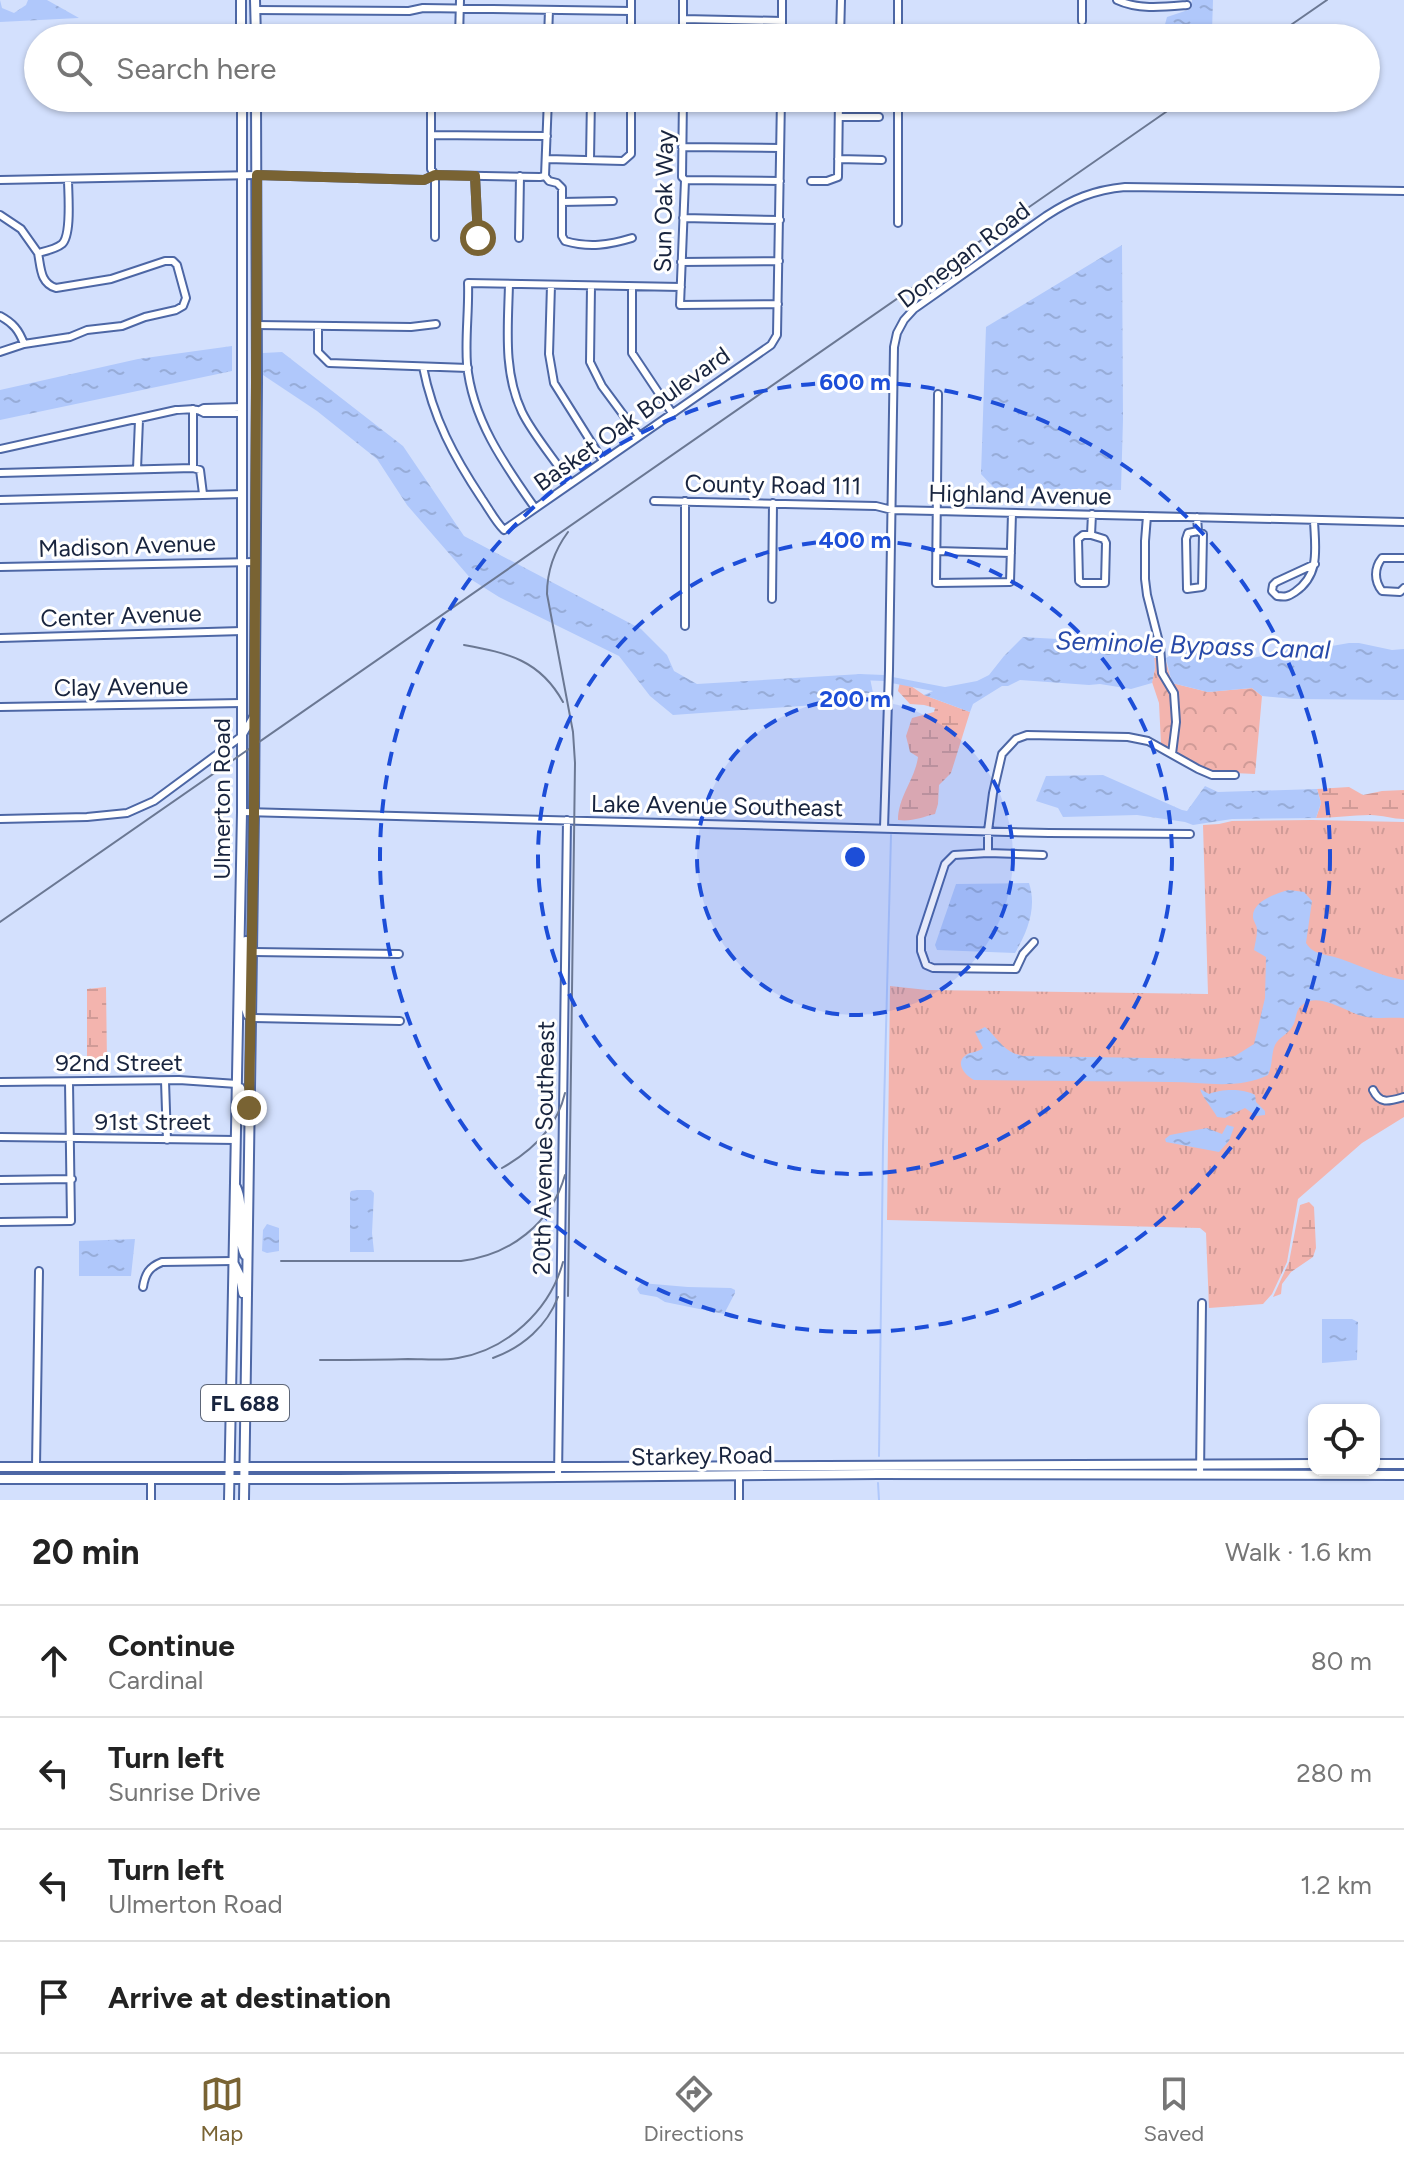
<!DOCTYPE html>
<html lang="en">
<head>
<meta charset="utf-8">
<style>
  :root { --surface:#fff; --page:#f2f2f2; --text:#222; --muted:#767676; --line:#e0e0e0; --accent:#796333 }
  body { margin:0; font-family:Figtree,sans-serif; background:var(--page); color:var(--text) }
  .controls { position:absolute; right:24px; bottom:24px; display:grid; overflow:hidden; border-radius:16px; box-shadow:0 2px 6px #0004 }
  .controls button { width:72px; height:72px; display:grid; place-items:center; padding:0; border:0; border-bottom:2px solid var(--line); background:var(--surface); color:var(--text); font:40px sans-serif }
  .stop { position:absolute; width:24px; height:24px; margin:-18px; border:6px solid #796333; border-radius:50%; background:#fff }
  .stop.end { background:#796333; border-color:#fff; box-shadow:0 2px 8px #0008 }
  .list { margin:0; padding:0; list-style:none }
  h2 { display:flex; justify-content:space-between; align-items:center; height:104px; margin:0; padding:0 32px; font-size:34px }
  h2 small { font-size:26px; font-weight:400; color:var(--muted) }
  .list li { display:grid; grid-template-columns:52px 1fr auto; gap:24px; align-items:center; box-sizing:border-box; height:112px; padding:0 32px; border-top:2px solid var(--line) }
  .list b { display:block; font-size:30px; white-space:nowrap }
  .list p { margin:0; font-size:26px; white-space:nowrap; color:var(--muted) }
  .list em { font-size:26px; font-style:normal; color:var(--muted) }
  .icon { flex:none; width:44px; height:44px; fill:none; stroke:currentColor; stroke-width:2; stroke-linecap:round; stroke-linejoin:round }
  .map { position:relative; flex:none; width:1404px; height:1500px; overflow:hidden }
  .search { position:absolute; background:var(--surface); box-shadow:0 2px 6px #0004; left:24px; right:24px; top:24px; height:88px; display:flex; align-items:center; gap:20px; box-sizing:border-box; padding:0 28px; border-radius:44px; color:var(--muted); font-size:30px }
  .sheet { height:552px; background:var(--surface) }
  nav { display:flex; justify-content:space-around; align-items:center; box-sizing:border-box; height:112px; border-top:2px solid var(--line); background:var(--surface); font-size:22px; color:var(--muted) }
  nav a { display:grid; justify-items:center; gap:4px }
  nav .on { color:var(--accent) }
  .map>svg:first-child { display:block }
  .grass { fill:url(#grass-tufts) }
  .wetland { fill:url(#wetland-marsh) }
  .park { fill:url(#park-crowns) }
  .water { fill:url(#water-ripples) }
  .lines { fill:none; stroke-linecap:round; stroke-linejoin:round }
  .stream { stroke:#b0c8fb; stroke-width:2 }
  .canal { stroke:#b0c8fb; stroke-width:6 }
  .minor-casing { stroke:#4d67a5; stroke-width:10 }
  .major-casing { stroke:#4d67a5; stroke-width:12 }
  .minor { stroke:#fff; stroke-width:6 }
  .major { stroke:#fff; stroke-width:8 }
  .rail { stroke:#6b7893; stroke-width:2 }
  .route { stroke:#796333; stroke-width:10 }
  .ring { fill:none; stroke:#1d4ed8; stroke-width:4; stroke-dasharray:14 10 }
  .labels { text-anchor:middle; stroke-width:6; stroke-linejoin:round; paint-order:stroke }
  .shield { fill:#fff; stroke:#5d6678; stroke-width:2 }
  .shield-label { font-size:22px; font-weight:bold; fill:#18243e }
  .street-label { font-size:24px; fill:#18243e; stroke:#fff }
  .water-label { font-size:26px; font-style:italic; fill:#284aa9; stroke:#fff }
  .centre { fill:#1d4ed8; stroke:#fff; stroke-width:4 }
  .ring-label { font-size:24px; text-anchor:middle; font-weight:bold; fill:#1d4ed8; stroke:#fff; stroke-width:6; stroke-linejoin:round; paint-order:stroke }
</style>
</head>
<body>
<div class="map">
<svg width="1404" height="1500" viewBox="0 0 1404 1500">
  <defs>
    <pattern id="grass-tufts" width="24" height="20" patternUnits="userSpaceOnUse" patternTransform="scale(2)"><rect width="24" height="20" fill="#f3b4ae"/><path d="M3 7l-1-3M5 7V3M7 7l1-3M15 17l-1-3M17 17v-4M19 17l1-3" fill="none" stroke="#d09b97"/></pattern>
    <pattern id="wetland-marsh" width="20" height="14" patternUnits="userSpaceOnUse" patternTransform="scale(2)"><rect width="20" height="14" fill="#f3b4ae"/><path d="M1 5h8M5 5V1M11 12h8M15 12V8" fill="none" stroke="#d09b97"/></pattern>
    <pattern id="park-crowns" width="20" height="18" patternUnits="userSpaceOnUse" patternTransform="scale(2)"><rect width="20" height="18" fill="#f3b4ae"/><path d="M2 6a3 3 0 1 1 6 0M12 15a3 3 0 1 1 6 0" fill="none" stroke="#d09b97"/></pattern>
    <pattern id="water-ripples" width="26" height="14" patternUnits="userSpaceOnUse" patternTransform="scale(2)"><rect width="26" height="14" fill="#b0c8fb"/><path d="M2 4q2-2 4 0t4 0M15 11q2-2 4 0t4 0" fill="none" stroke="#97acd8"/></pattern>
  </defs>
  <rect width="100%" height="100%" fill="#d3e0fd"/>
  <path class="grass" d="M1312 820 1404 822V1117L1362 1143 1298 1199 1287 1262 1272 1294 1263 1304 1209 1308 1206 1233 1200 1228 887 1220 890 986 927 990 1208 994 1203 825 1219 824 1232 821Z"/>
  <path class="wetland" d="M900 682 908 684 924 695 970 712 951 773 939 785 938 804 935 814C922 817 912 822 898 820 898 797 915 779 918 757L910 752 906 736 912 718 934 712 935 708 924 705 910 704 898 691Z
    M1349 787 1363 795 1382 791 1404 790V819C1393 819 1382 815 1370 815 1352 815 1335 818 1316 818L1321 803 1317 789Z
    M106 987 107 1062 96 1066H90L87 1059V989Z
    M1309 1202 1314 1207 1316 1248 1313 1257 1291 1272 1282 1284 1281 1294 1273 1297 1289 1262 1300 1205Z"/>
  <path class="park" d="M1154 658H1158C1158 678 1167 679 1171 695 1176 712 1172 732 1170 749L1161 744 1159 703 1152 682 1155 668Z
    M1165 658 1172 683 1208 692 1252 688 1262 696 1255 774 1213 772 1176 752C1178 734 1183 712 1177 694 1172 678 1164 677 1165 658Z"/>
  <path class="water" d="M0 0 2 8 14 13 26 5 28 0H47L79 18 0 22Z
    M1192 0H1213L1212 31 1164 28 1167 17 1191 9Z
    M1122 245 1123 419 1121 490 994 488 981 474 986 327Z
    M232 346V371L0 420V390L138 359Z
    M282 352 403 446 464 536 641 629 667 655 674 671 697 684 861 674 870 678 873 693H860L858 702 673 715 650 696 619 656 499 597 472 580 407 505 377 459 317 411 263 375V353Z
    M1023 637 1143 644 1154 655 1155 668 1152 683 1131 689 1100 684 1089 685 1020 680 1008 686H1002L973 704 970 712 924 695 940 688 977 681 989 675 1004 656Z
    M1197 642 1221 648 1234 656 1248 659 1266 655 1285 647H1326L1349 643H1359L1392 650 1404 649V700L1294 699 1262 696 1252 688 1208 692 1172 683 1166 658Z
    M1103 775 1182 810 1187 811 1205 786 1218 792 1317 789 1321 803 1316 818 1232 819 1193 825 1185 822 1137 815 1063 817 1058 808 1036 801 1046 776Z
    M1029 883C1037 907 1028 931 1015 953L937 950 935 945 956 884Z
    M1289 890 1304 892 1312 901 1306 943C1314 956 1328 954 1341 959 1363 967 1381 976 1404 980V1018C1392 1017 1379 1019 1367 1017 1349 1015 1320 990 1302 1005 1295 1010 1297 1020 1292 1027 1288 1034 1279 1037 1275 1045 1271 1054 1273 1065 1268 1075 1238 1090 1203 1082 1171 1082 1105 1081 1040 1081 974 1080 963 1074 953 1060 970 1053 975 1052 979 1051 983 1048L975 1032 985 1027C999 1039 1003 1052 1023 1056L1214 1059 1235 1056 1254 1044 1265 998 1266 957 1254 950C1255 943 1257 937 1257 930 1257 925 1253 921 1253 917 1252 901 1277 893 1289 890Z
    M1200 1089 1209 1094C1221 1089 1243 1088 1255 1095L1256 1102 1265 1111V1115L1256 1116 1245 1108 1225 1118 1217 1117C1213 1109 1202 1097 1200 1089Z
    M1227 1125 1234 1127 1229 1141 1219 1152 1166 1142 1165 1139 1170 1135 1207 1128 1222 1134Z
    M357 1190H371L374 1193 372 1233 374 1252H350V1193L351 1191Z
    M267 1224 279 1228V1251L267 1253 262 1251 263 1230Z
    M135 1239 131 1276H79V1241Z
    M641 1283 688 1287 731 1288 735 1290V1293L724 1314 665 1302 657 1297 640 1294 637 1289Z
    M1322 1319H1352L1358 1322 1357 1360 1322 1363Z"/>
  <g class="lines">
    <path class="stream" d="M879 1456 883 1147 891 835
      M878 1483 879 1500"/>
    <path class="canal" d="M859 677 884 678
      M892 680 944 690"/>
    <g class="minor-casing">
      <path id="minor" d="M631 0V38
        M1082 0V21
        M1117 0C1138 10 1164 7 1187 5
        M255 10 409 11 423 8 631 11
        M683 19 782 21
        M840 32 880 33
        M459 38 460 0
        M548 38 549 10
        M683 38V0
        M782 38V0
        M840 38 841 0
        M898 38V0
        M431 98V169L435 175V237
        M683 98 682 177 685 180 680 305 778 304
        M898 98V223
        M682 104 781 106
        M839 117H879
        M431 135 547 136
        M682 147 780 148
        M547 159 623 161 631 154V98
        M838 159 882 160
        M590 160 591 98
        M475 176 478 238
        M545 176 549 181 557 183 562 188V236L565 241C589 248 609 245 632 238
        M545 176 548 98
        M0 180 257 175 424 180 435 175 540 177 545 176
        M685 180 780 181
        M811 181H827L838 177 839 98
        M562 202 613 201
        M0 215 21 229 38 253C46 251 56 249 62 244 72 235 68 193 68 179
        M683 218 780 220
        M519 238 520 176
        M681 262 779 261
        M509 284C508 327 503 372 522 412 533 435 556 461 570 483
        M551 285 549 354 554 383 603 461
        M591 286 590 362 602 386 639 436
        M632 287V353L672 413
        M0 316C13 323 19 330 24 344
        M257 325 411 327 436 324
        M318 326V352L329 363 468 368
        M0 352 24 344 70 337 87 330 122 326 145 317 176 310 183 306 186 298 177 265 173 261H165L111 279 56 288C40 283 41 268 38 253
        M423 367C433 418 454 457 482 499 489 509 495 521 504 530L771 345 777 335 781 98
        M938 394 936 583 1010 582 1012 513
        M193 409V468
        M200 410 204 408 243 407
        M0 449 176 410C185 410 196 407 204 413H243
        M137 469 139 420
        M0 473 193 468 200 470 203 494
        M0 500 243 494
        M654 501 876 506 892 510 936 511 1404 522
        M535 508C504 464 472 419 467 364 465 337 469 310 468 283L681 287
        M1147 516 1145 541V579L1147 595 1160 646 1162 673 1174 693 1176 722 1172 754
        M1197 517 1198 531 1203 534 1202 587 1187 589 1186 539 1188 533 1198 531
        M1314 520C1315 548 1321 574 1295 592 1288 597 1285 597 1277 596L1272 591 1273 585 1276 582 1315 564
        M1083 535H1091L1104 539 1106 543 1105 583H1082L1079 581 1078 539Z
        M1091 535 1092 514
        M936 551 1011 553
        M1404 558H1382C1374 568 1374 581 1382 591L1400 592 1404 588
        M0 567 255 562
        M772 599 773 503
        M685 626V501
        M0 638 242 631
        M0 707 242 703
        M242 812 1049 833 1190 834
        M0 819 87 817 127 813 154 801 242 736 253 717
        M884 828 889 670 894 347 897 333 904 320 914 309 1046 216C1072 199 1094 190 1125 187L1404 191
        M988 853V831L993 793 1002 754 1016 739 1027 735 1128 737 1148 741 1198 769 1212 775H1235
        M1034 942 1023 954 1016 969 933 968 926 965 921 951V937L945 864 954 855 988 853 1043 855
        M252 952 399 954
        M251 1018 400 1021
        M165 1081 167 1140
        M0 1082 179 1080 237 1084
        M1373 1090C1380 1105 1390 1101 1404 1097
        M0 1137 236 1140
        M0 1180 72 1179
        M0 1222 71 1221 69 1082
        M143 1287C145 1274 149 1267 162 1262L233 1261
        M36 1466 39 1271
        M1200 1475 1202 1303
        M739 1476V1500
        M558 1477 567 820
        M151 1480V1500"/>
    </g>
    <g class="major-casing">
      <path id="major" d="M241 0V38
        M255 0 256 38
        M246 941 245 1005 248 1015
        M240 1088 243 1098 242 1118
        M236 1187C246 1209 235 1234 245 1255
        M233 1262 240 1276 243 1293
        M1374 1464H1404
        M0 1467H595L1314 1464
        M0 1479H339L878 1474 1404 1475
        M229 1500 242 812V98
        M244 1500 254 813 257 382 256 98"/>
    </g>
    <use href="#minor" class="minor"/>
    <use href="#major" class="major"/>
    <path class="rail" d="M1272 38 1327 0
      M464 645C508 653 540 660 563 702
      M0 922 1186 98
      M502 1168C532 1151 557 1128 565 1093
      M281 1261H461C510 1255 551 1224 565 1175
      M568 1296 575 763 573 732 547 594C547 570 554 551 568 532
      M493 1358C523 1347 547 1326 558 1297
      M320 1360C349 1360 379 1360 408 1359 424 1359 442 1361 458 1358 507 1350 550 1310 563 1262"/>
  </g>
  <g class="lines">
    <path class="route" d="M249 1108 254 813 257 175 424 180 435 175 475 176 478 238"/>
  </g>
  <circle cx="855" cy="857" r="158" fill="#1d4ed8" fill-opacity=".12"/>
  <g class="ring">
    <circle cx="855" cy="857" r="158"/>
    <circle cx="855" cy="857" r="317"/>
    <circle cx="855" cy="857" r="475"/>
  </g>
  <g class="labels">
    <rect class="shield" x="201" y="1385" width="88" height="36" rx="6"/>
    <g class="shield-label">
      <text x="245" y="1411">FL 688</text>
    </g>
    <g class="street-label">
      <text transform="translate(664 201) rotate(-89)" y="8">Sun Oak Way</text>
      <text transform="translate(964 255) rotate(-37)" y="8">Donegan Road</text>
      <text transform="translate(632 419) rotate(-35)" y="8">Basket Oak Boulevard</text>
      <text transform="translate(773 485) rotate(1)" y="8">County Road 111</text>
      <text transform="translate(1020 495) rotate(1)" y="8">Highland Avenue</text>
      <text transform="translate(127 546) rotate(-2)" y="8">Madison Avenue</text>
      <text transform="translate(121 616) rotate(-2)" y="8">Center Avenue</text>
      <text transform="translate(121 687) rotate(-1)" y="8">Clay Avenue</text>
      <text transform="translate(222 799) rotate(-90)" y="8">Ulmerton Road</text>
      <text transform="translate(717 806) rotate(1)" y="8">Lake Avenue Southeast</text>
      <text x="119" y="1071">92nd Street</text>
      <text x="153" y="1130">91st Street</text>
      <text transform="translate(544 1148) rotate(-89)" y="8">20th Avenue Southeast</text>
      <text transform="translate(702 1456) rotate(-1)" y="8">Starkey Road</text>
    </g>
    <g class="water-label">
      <text transform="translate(1193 645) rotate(2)" y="9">Seminole Bypass Canal</text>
    </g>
  </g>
  <circle cx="855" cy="857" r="12" class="centre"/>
  <g class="ring-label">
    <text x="855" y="390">600 m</text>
    <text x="855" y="548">400 m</text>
    <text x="855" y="707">200 m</text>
  </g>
</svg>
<div class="controls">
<button><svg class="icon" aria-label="locate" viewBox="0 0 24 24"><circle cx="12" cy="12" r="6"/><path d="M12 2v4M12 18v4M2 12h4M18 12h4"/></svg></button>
</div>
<div class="stop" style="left:478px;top:238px"></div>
<div class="stop end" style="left:249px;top:1108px"></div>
<div class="search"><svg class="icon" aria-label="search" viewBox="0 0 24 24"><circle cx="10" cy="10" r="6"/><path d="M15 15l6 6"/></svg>Search here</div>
</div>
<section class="sheet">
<h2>20 min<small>Walk · 1.6 km</small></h2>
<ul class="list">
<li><svg class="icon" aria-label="ahead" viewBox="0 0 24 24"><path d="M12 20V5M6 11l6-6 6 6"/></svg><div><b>Continue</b><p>Cardinal</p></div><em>80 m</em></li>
<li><svg class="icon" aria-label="left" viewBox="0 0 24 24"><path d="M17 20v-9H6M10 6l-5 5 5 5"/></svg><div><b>Turn left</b><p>Sunrise Drive</p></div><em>280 m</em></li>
<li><svg class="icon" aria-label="left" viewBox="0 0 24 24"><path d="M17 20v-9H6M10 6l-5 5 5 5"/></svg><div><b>Turn left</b><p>Ulmerton Road</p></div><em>1.2 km</em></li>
<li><svg class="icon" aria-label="arrive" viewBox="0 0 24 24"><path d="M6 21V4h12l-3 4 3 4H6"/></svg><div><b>Arrive at destination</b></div></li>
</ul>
</section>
<nav>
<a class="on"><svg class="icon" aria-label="map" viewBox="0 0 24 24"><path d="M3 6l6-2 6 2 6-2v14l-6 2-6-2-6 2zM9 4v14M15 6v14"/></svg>Map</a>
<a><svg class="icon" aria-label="directions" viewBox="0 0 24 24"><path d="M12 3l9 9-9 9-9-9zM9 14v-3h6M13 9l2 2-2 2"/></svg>Directions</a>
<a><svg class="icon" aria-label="saved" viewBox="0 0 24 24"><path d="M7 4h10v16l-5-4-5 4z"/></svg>Saved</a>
</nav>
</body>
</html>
